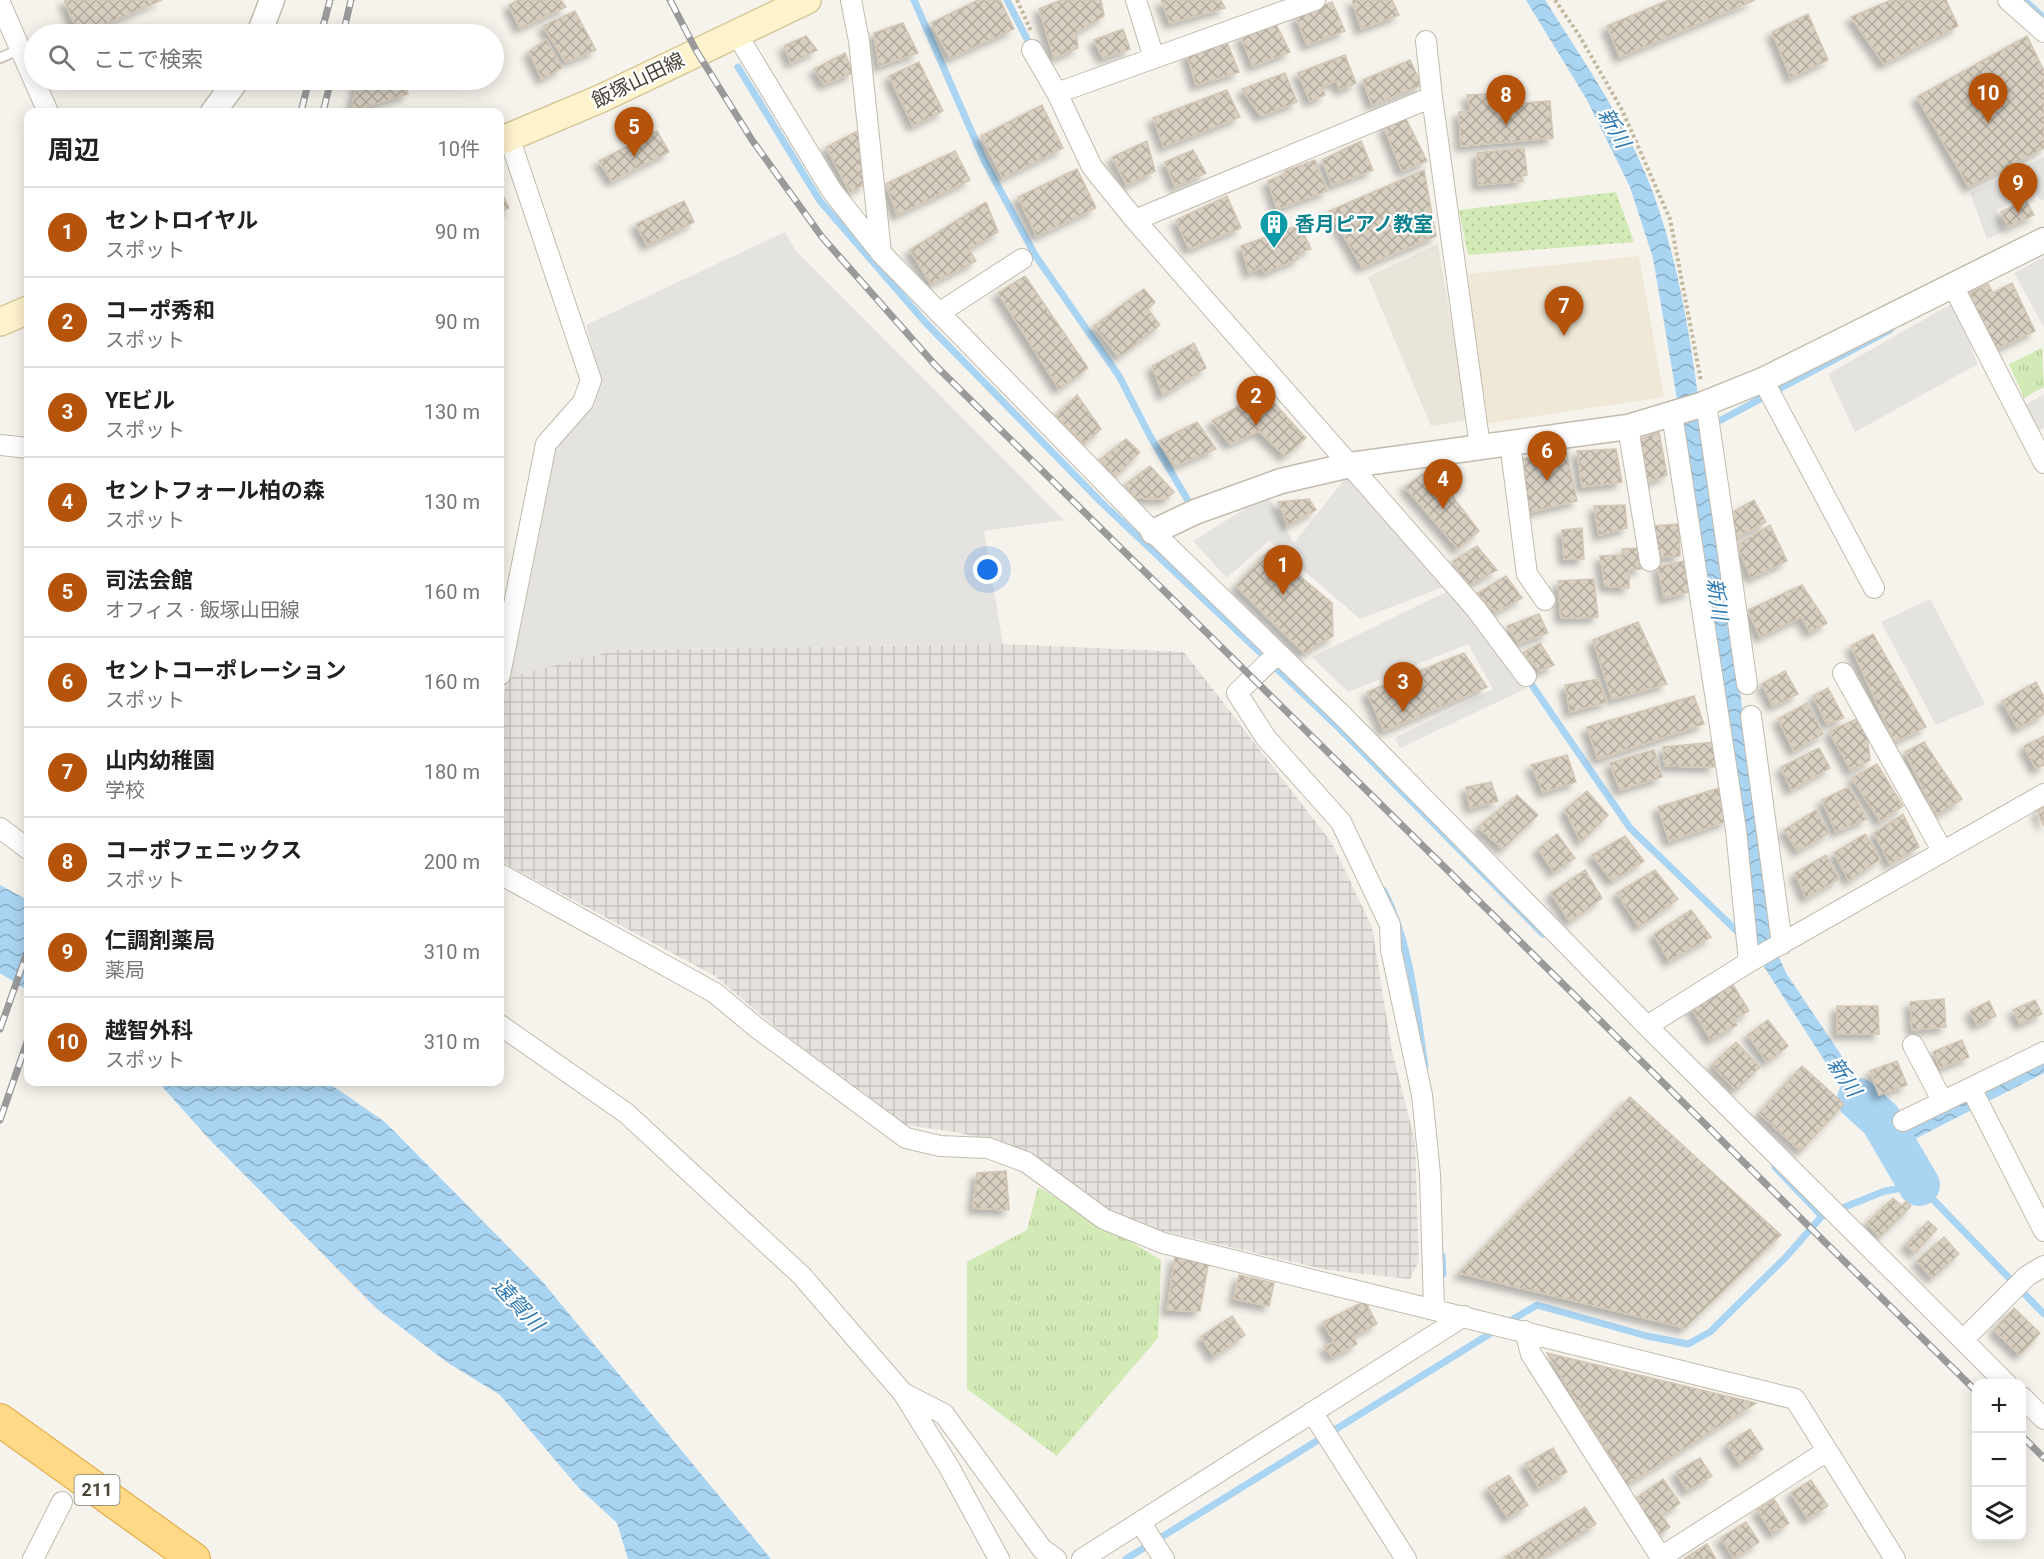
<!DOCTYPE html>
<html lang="ja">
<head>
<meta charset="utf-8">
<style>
  :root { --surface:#fff; --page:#f6f6f6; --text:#222; --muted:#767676; --line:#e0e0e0; --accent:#b45309 }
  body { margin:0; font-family:Roboto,"Noto Sans JP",sans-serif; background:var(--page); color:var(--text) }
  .controls { position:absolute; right:18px; bottom:18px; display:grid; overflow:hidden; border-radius:12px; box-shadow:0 3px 15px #0003 }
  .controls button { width:54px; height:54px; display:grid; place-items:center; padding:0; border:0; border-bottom:2px solid var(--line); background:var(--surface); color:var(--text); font:30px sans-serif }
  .you { position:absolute; left:988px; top:570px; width:21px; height:21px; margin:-15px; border:4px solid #fff; border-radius:50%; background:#1a73e8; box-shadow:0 0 0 9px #1a73e833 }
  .badge { display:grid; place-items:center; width:39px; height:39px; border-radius:50%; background:var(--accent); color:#fff; font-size:20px; font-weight:700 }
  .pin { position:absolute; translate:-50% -50px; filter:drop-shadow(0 2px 3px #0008) }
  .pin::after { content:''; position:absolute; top:32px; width:21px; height:18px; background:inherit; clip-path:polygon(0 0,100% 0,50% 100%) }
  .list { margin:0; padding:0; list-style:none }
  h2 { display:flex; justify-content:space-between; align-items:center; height:78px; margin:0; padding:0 24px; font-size:26px }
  h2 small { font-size:20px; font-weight:400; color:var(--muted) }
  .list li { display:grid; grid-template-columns:39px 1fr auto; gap:18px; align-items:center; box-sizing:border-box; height:90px; padding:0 24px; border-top:2px solid var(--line) }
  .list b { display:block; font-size:22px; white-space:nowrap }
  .list p { margin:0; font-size:20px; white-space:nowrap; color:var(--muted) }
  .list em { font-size:20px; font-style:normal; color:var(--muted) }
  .icon { flex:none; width:33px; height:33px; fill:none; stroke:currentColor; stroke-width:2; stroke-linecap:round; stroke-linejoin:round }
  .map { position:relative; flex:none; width:2044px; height:1559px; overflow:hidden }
  .search { position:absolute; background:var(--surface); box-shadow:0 3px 15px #0003; left:24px; top:24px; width:480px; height:66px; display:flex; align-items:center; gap:15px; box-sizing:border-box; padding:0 21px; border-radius:33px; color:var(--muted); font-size:22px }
  .panel { position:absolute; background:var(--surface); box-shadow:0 3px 15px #0003; left:24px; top:108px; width:480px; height:978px; border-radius:12px }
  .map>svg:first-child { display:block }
  .residential { fill:#eae5da }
  .industrial { fill:url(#industrial-grid) }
  .education { fill:#efe8d6 }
  .grass { fill:url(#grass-dots) }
  .park { fill:url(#park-tufts) }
  .parking { fill:#e5e3e0 }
  .water { fill:url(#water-waves) }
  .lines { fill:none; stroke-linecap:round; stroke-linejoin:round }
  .stream { stroke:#a9d4f2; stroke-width:7 }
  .river { stroke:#a9d4f2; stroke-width:42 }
  .building { fill:url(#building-cross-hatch); stroke:#d3c7b4; stroke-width:1.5; filter:url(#shadow) }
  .service-casing { stroke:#c2bbae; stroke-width:12 }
  .minor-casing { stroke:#c2bbae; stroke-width:22 }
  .tertiary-casing { stroke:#c2bbae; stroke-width:27 }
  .secondary-casing { stroke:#d6c79b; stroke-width:30 }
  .trunk-casing { stroke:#e0a43c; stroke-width:34 }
  .path { stroke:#c4b79f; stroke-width:4; stroke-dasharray:3 3; stroke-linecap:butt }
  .service { stroke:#fff; stroke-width:9 }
  .minor { stroke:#fff; stroke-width:20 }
  .tertiary { stroke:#fff; stroke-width:24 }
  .secondary { stroke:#fff3cd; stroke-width:27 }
  .trunk { stroke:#ffd985; stroke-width:32 }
  .rail-casing { stroke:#9a9a9a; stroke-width:7 }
  .rail { stroke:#fff; stroke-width:4.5; stroke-dasharray:14; stroke-linecap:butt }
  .labels { text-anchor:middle; stroke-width:4.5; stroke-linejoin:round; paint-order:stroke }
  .shield { fill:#fff; stroke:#817c74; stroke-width:1.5 }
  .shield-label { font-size:18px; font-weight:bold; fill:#4b4439 }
  .street-label { font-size:20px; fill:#4b4439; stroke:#fff }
  .culture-label { font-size:20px; font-weight:bold; fill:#0d838f; stroke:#fff; text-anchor:start }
  .water-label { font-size:21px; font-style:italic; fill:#2e7ab2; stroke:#fff }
</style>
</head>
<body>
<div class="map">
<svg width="2044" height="1559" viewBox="0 0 2044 1559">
  <defs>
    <pattern id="industrial-grid" width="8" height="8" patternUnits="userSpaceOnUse" patternTransform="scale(1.5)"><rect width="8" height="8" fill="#e6e2dd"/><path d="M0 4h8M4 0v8" fill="none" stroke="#c7c3be"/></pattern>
    <pattern id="grass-dots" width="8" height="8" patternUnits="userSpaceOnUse" patternTransform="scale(1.5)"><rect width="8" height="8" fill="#d2eab5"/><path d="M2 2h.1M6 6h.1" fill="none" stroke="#b6ca9c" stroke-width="1.8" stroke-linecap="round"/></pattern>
    <pattern id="park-tufts" width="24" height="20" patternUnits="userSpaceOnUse" patternTransform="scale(1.5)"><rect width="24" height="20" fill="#d2eab5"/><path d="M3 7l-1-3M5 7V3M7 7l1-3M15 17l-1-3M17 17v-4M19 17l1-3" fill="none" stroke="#b6ca9c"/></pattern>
    <pattern id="water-waves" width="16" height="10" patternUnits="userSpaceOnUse" patternTransform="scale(1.5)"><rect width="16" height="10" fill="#a9d4f2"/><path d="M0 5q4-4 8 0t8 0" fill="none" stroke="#8caec5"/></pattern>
    <pattern id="building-cross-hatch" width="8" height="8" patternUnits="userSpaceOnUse" patternTransform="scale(1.5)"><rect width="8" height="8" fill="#d8cfc1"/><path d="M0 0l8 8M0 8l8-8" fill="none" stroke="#b1aa9e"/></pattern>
    <filter id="shadow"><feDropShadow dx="-5.5" dy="5.5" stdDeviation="3" flood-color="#0004"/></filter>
  </defs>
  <rect width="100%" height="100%" fill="#f6f3ec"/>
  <path class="residential" d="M1438 244 1468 420 1431 426 1368 277Z"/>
  <path class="industrial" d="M1003 644 1184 652 1332 843 1372 927 1392 1051 1415 1141 1419 1261 1410 1279 1327 1270 1159 1230 1107 1211 1009 1144 955 1132 905 1125 780 1031 715 976 500 861V718L507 677 616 650Z"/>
  <path class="education" d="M1639 256 1664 397 1485 424 1468 274Z"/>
  <path class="grass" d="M1616 192 1634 242 1468 255 1459 210Z"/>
  <path class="park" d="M2042 348 2044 387 2024 398 2009 364Z
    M1038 1187 1161 1260 1158 1338 1057 1456 967 1389V1262L1027 1230Z"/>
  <path class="parking" d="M2044 157V200L2041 201 2035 191 1996 210 2004 232 1987 239 1970 193Z
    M785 232 796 251 1064 520 984 531 1003 644 616 650 507 677 552 450 592 405 601 381 586 325Z
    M2044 257V327L2014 273Z
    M1953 303 1978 364 1855 432 1828 374Z
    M2044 394V428L2039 431 2024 406Z
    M1347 476 1446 586 1360 619 1269 541 1227 578 1193 541 1267 495 1294 543Z
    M1448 591 1527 688 1400 748 1395 738 1493 689 1468 644 1348 692 1312 657Z
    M1930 599 1985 704 1936 725 1881 622Z"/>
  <path class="water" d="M1526 0H1545C1587 67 1635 134 1659 210 1690 303 1698 403 1712 499 1734 650 1756 802 1777 953L1786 973 1876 1107 1899 1133 2044 1060V1073L1907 1143 1891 1144 1869 1114 1855 1108 1761 962 1756 946 1677 399 1653 258 1630 187 1587 100Z
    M0 885 28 900V991L0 973Z
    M158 1082H327L385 1122 542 1281 771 1559H628L617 1523 578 1487 500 1395 448 1363 377 1309 210 1140Z"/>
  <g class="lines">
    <path class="stream" d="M914 0 984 160 1035 255 1119 376 1150 436 1193 509
      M1007 0 1031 47
      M2024 0 2044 18
      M738 67 820 201 925 322 1100 501 1268 660
      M1721 420 1890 330
      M1275 667 1340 729 1543 934
      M1527 678 1630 828 1742 936
      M1384 891C1411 944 1416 1008 1425 1066
      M1775 1167 1822 1216
      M1442 1256 1443 1274
      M1505 1324 1537 1305 1647 1336 1688 1344 1710 1332 1786 1257 1822 1216 1885 1191 1919 1185 2044 1314
      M1126 1559 1496 1330"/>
    <path class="river" d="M1858 1099 1881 1120 1919 1185"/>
  </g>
  <path class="building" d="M64 0H162L91 30 81 29 73 21Z
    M518 0H561L566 7 520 28 509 5Z
    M978 0H1000L1014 29 950 58 931 23Z
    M1061 0H1101L1104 16 1076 33 1078 48 1054 58 1039 9Z
    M1161 0H1221L1225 8 1170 23Z
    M1352 0H1392L1399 15 1361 29Z
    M1669 0H1755L1620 57 1607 26Z
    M1891 0H1946L1958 26 1884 64 1851 17Z
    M1332 2 1345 31 1307 45 1296 17Z
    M575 11 596 50 566 62 543 26Z
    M1808 14 1828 60 1791 78 1772 32Z
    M1275 22 1290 52 1253 66 1241 37Z
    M903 23 918 53 879 66 874 33Z
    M1123 29 1130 49 1103 58 1094 40Z
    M806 36 817 50 791 63 784 46Z
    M2027 36 2044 71V148L1969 187 1917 97Z
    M546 39 562 68 542 79 529 52Z
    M1226 40 1239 72 1196 85 1187 54Z
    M845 53 853 73 824 84 814 69Z
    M1345 55 1356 83 1340 90 1336 81 1322 87 1325 95 1310 101 1298 73Z
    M1410 60 1422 85 1372 105 1363 80Z
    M919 62 943 111 913 126 889 76Z
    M1285 73 1297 102 1261 116 1242 89Z
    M358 80H405L408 94 351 111Z
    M1227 90 1240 117 1164 147 1153 118Z
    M1505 93 1507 104 1550 101 1553 138 1461 146 1459 112 1471 111 1467 95Z
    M1042 105 1063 148 1003 178 981 136Z
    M1405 117 1427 161 1402 171 1384 127Z
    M862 129 865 184 850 192 826 147Z
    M657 131 669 152 612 181 599 161Z
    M1147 141 1155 171 1127 185 1112 157Z
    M1361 141 1373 170 1332 185 1322 160Z
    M1524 148 1527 175 1521 176 1523 181 1478 185 1477 153Z
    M1193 150 1206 173 1175 187 1165 162Z
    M955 151 970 180 897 215 886 184Z
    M1315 160 1327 191 1277 209 1268 181 1285 174V171Z
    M1077 169 1096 208 1037 236 1018 197Z
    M1424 170 1436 236 1362 267 1329 211Z
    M500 189 509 208 500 212Z
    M1227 196 1241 228 1189 249 1176 220Z
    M2026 200 2034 215 2008 227 2001 212Z
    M684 201 694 222 647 245 636 224Z
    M986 202 998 232 969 249 976 261 931 284 910 250Z
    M1300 225 1311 249 1300 252 1298 259 1264 273 1262 267 1249 273 1241 246Z
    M1025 276 1088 368 1059 389 998 293Z
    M2012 283 2035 331 1997 349 1969 293 1988 284 1993 293Z
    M1144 289 1155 302 1148 309 1160 325 1119 357 1094 326Z
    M1194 343 1206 368 1163 395 1152 366Z
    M1264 392 1306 438 1285 456 1259 431 1230 444 1212 421Z
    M1077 395 1101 429 1084 444 1056 416Z
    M1197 422 1216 449 1175 466 1159 441Z
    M1659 432 1667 475 1644 484 1638 440Z
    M1126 439 1140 452 1116 476 1100 460Z
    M1616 449 1622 482 1582 487 1577 451Z
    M1566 451 1577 501 1527 513 1517 460Z
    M1150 466 1174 492 1166 499 1135 498 1125 485Z
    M1431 468 1479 531 1458 549 1405 487Z
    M1309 499 1316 510 1288 525 1278 502Z
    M1754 500 1766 522 1736 538 1731 513Z
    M1625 505 1627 528 1599 535 1594 506Z
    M1679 524 1680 556 1655 557 1651 526Z
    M1770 525 1787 561 1751 578 1737 545Z
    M1582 528 1584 559H1564L1562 530Z
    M1477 546 1497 570 1467 586 1453 561Z
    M1637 548 1641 569 1629 570V588L1605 586 1600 556 1622 555V549Z
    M1269 550 1332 603 1333 636 1304 653 1236 586Z
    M1684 561 1689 592 1664 598 1658 567Z
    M1506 576 1522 598 1496 612 1476 594Z
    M1594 579 1598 617 1561 618 1558 581Z
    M1802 585 1827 623 1810 632 1801 617 1760 637 1748 610Z
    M1539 614 1548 633 1519 643 1507 626Z
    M1638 622 1667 684 1612 699 1593 640Z
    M1873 634 1926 727 1894 742 1851 646Z
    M1540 643 1554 665 1540 671 1523 653Z
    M1464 653 1487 687 1384 731 1367 692Z
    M1785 671 1798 694 1773 706 1762 684Z
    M1598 679 1607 702 1570 712 1565 685Z
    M2036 682 2044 697V714L2018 728 2002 701Z
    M1828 688 1844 718 1827 724 1813 696Z
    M1694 696 1704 724 1598 759 1587 727Z
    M1807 703 1823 734 1794 751 1778 719Z
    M1857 719 1866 728 1870 760 1851 771 1829 731Z
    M2044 736V765L2036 769 2024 746Z
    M1715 742 1714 767 1665 766 1663 747Z
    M1924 742 1962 799 1936 816 1905 752Z
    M1819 748 1830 768 1791 790 1781 767Z
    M1654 750 1662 777 1620 790 1610 763Z
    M1567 755 1576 782 1543 792 1531 765Z
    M1877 764 1903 806 1880 821 1852 778Z
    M1491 782 1498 801 1470 808 1466 787Z
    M1849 787 1867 819 1836 832 1822 800Z
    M1719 788 1727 821 1669 841 1658 807Z
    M1587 791 1608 815 1581 842 1565 810Z
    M1517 795 1538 815 1503 849 1478 827Z
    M2044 807V826L2037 811Z
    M1816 810 1829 833 1798 851 1784 830Z
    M1903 814 1919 847 1890 864 1874 833Z
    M1557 834 1575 858 1554 872 1538 849Z
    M1865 834 1880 859 1849 881 1834 853Z
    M1625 836 1644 861 1612 881 1592 855Z
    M1826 855 1839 879 1806 898 1795 873Z
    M1585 870 1602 898 1570 922 1551 893Z
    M1655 870 1678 899 1639 927 1617 893Z
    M1691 910 1711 937 1669 961 1654 934Z
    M1732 983 1749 1011 1733 1020 1737 1025 1711 1040 1691 1007Z
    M1944 999 1946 1027 1912 1030 1910 1002Z
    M2035 1000 2042 1014 2020 1024 2013 1010Z
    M1989 1001 1996 1016 1977 1025 1970 1011Z
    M1837 1006H1878L1879 1034H1837Z
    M1768 1020 1788 1046 1767 1062 1748 1035Z
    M1962 1040 1969 1057 1940 1068 1933 1052Z
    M1736 1042 1760 1067 1736 1090 1712 1065Z
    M1897 1061 1907 1085 1879 1095 1870 1071Z
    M1802 1066 1844 1104 1801 1151 1759 1113Z
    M1630 1097 1781 1235 1685 1328 1459 1273Z
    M1006 1171 1009 1210 973 1208 977 1173Z
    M1893 1198 1902 1206 1906 1201 1911 1206 1880 1237 1867 1223Z
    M1928 1221 1937 1229 1915 1253 1906 1245Z
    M1944 1237 1959 1254 1932 1278 1917 1261Z
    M1175 1257 1209 1260 1200 1311 1167 1310Z
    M1239 1275 1274 1283 1269 1306 1234 1299Z
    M1365 1301 1377 1324 1353 1336 1357 1344 1333 1357 1324 1347 1334 1342 1323 1322Z
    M2014 1308 2040 1333 2020 1355 1994 1330Z
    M1232 1316 1245 1335 1214 1357 1201 1337Z
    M1547 1353 1756 1403 1627 1485Z
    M1750 1429 1763 1449 1740 1464 1727 1444Z
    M1553 1448 1567 1472 1539 1488 1525 1464Z
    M1700 1458 1712 1476 1687 1491 1676 1472Z
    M1509 1475 1528 1505 1508 1518 1488 1488Z
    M1663 1479 1680 1503 1662 1516 1670 1527 1659 1535 1634 1500Z
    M1811 1480 1828 1506 1808 1519 1791 1493Z
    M1774 1499 1789 1523 1773 1534 1757 1510Z
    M1585 1507 1596 1524 1540 1559H1506L1505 1557Z
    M1746 1522 1759 1542 1734 1558 1721 1538Z
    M1707 1544 1716 1559H1684Z"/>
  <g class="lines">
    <g class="service-casing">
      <path id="service" d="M0 58 20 49"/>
    </g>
    <g class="minor-casing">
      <path id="minor" d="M851 0 859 41 881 253
        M1136 0 1154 58
        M1315 0 1057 93 1092 167 1135 220 1476 609 1526 676
        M2008 0 2044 32
        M0 3 48 112
        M736 33 832 191 881 253 1153 532 1344 717 1647 1026 2007 1384
        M1032 50 1057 93
        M1432 97 1480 447
        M1135 220 1432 97 1426 41
        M1952 284 2044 463
        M939 313 1022 259
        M1763 380 1874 588
        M1706 403 1747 684
        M1672 414 1736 830 1749 962
        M1628 427 1650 561
        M1510 443 1527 574 1545 600
        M0 445 28 448
        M1278 653 1237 693 1266 738 1341 822 1390 925 1391 950 1422 1095 1430 1174 1434 1309
        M1843 673 1943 852
        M500 675 546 444 583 402 591 380 509 137
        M1751 716 1782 944
        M0 828 28 849
        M500 874 715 993 757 1028 906 1138 940 1146 988 1148 1026 1162 1104 1219 1163 1243 1795 1399 1895 1559
        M500 1025 626 1113 802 1276 903 1393 949 1467 999 1559
        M1647 1026 1749 962 2044 794
        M1913 1045 1943 1102
        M1971 1088 2044 1231
        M1903 1121 2044 1052
        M1525 1331 1531 1354 1662 1559
        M1963 1340 2027 1276 2044 1266
        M903 1393 944 1414 1042 1549 1056 1559
        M2022 1397 2044 1419
        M1312 1412 1406 1559
        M1140 1522 1164 1559
        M1661 1557 1827 1451
        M33 1559 62 1502
        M1082 1559 1464 1316"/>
    </g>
    <g class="tertiary-casing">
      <path id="tertiary" d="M259 34 272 0
        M213 112 237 80
        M1153 532 1195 512 1281 481 1350 465 1628 427 1701 405 1763 380 2044 240"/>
    </g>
    <g class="secondary-casing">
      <path id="secondary" d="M500 141 600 99 807 0
        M0 322 28 310"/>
    </g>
    <g class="trunk-casing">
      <path id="trunk" d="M0 1420 194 1559"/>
    </g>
    <path class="path" d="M1017 0 1031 31
      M1555 0 1579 35 1622 110 1670 219 1701 381"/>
    <use href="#service" class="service"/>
    <use href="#minor" class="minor"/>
    <use href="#tertiary" class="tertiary"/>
    <use href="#secondary" class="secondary"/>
    <use href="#trunk" class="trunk"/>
    <g class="rail-casing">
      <path id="rail" d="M670 0 697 52 752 140 822 237 936 366 1976 1391
        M321 34 330 0
        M343 34 351 0
        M301 112 309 80
        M323 112 331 80
        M0 1029 28 950
        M0 1120 28 1039
        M2022 1436 2044 1458"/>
    </g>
    <use href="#rail" class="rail"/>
  </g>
  <defs>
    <g id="building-pin" transform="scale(1.5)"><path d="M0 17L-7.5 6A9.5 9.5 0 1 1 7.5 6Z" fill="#0f9aa8" stroke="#fff"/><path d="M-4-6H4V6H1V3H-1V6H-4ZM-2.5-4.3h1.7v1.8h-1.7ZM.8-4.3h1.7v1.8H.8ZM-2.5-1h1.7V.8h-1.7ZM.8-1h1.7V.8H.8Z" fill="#fff"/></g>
  </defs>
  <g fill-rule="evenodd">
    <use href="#building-pin" x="1274" y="224"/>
  </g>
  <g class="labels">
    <rect class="shield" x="74.5" y="1475" width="45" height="30" rx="4.5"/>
    <g class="shield-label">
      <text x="97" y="1496">211</text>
    </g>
    <g class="street-label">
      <text transform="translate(638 80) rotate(-26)" y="7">飯塚山田線</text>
    </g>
    <g class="culture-label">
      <text x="1295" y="231">香月ピアノ教室</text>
    </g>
    <g class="water-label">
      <text transform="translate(1614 128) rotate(60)" y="7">新川</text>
      <text transform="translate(1717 599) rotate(82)" y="7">新川</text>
      <text transform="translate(1844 1077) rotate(56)" y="7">新川</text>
      <text transform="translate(518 1305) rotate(47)" y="7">遠賀川</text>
    </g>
  </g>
</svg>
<div class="controls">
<button>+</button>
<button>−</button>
<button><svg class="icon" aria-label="layers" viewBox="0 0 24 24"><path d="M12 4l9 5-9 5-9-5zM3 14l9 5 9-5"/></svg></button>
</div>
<div class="you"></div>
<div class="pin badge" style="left:1283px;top:595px">1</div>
<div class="pin badge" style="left:1256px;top:426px">2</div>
<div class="pin badge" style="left:1403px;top:712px">3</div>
<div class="pin badge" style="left:1443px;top:509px">4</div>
<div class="pin badge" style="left:634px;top:157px">5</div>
<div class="pin badge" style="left:1547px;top:481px">6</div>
<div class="pin badge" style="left:1564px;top:336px">7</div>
<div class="pin badge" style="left:1506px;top:125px">8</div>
<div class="pin badge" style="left:2018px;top:213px">9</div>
<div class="pin badge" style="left:1988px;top:123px">10</div>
<div class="search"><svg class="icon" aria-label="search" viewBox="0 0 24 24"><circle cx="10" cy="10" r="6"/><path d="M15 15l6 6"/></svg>ここで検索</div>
<section class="panel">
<h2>周辺<small>10件</small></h2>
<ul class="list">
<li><span class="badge">1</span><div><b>セントロイヤル</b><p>スポット</p></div><em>90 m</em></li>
<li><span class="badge">2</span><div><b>コーポ秀和</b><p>スポット</p></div><em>90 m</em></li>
<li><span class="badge">3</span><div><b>YEビル</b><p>スポット</p></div><em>130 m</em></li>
<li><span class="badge">4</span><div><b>セントフォール柏の森</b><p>スポット</p></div><em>130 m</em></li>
<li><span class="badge">5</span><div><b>司法会館</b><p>オフィス · 飯塚山田線</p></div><em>160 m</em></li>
<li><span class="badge">6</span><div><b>セントコーポレーション</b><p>スポット</p></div><em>160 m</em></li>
<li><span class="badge">7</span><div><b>山内幼稚園</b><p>学校</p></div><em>180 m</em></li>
<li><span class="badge">8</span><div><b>コーポフェニックス</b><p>スポット</p></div><em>200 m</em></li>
<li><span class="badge">9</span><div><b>仁調剤薬局</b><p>薬局</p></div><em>310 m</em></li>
<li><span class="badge">10</span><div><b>越智外科</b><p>スポット</p></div><em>310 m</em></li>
</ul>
</section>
</div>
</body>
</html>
